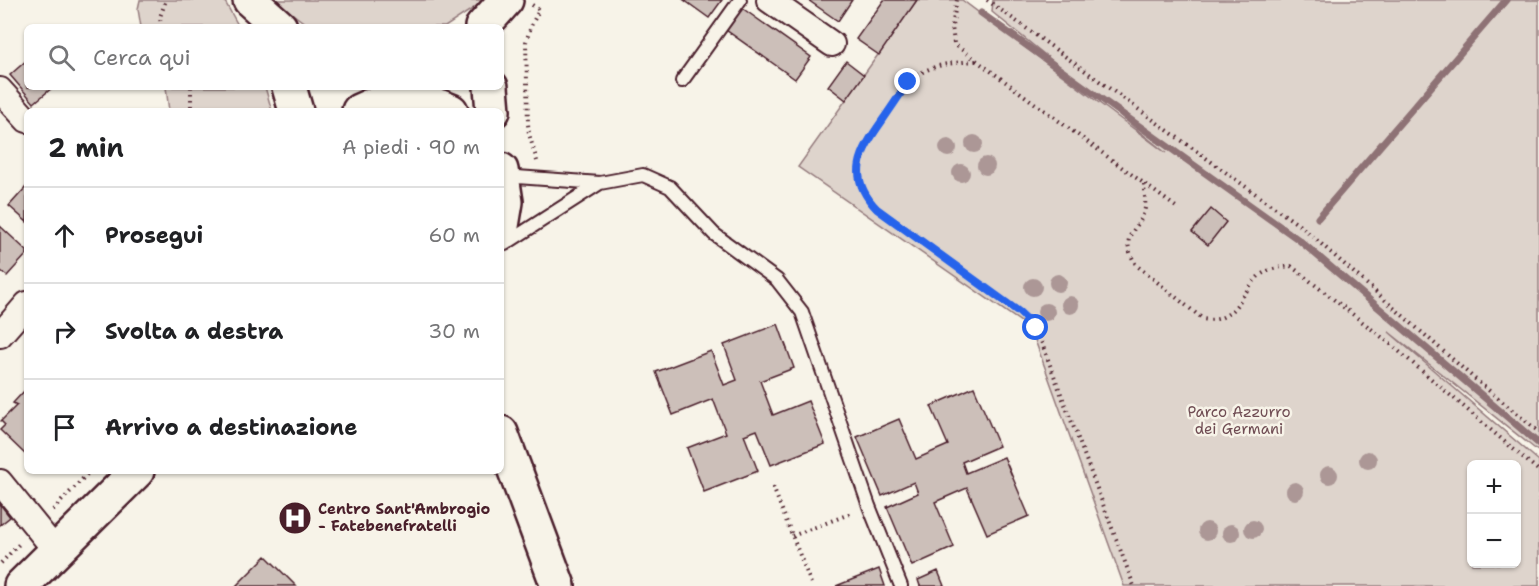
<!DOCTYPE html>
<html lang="it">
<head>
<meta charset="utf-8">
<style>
  :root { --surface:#fff; --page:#f6f6f6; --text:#202124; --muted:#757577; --line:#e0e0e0 }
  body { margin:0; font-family:"Shantell Sans",sans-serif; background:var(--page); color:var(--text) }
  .controls { position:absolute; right:18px; bottom:18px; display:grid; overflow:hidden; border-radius:9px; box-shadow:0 2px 4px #0004 }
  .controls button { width:54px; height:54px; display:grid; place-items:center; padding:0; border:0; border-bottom:2px solid var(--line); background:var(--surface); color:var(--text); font:30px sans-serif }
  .stop { position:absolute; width:18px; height:18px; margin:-14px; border:4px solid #2563eb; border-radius:50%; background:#fff }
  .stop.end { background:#2563eb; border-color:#fff; box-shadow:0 2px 6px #0008 }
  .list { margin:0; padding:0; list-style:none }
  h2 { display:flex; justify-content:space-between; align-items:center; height:78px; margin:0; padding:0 24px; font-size:26px }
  h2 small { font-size:20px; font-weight:400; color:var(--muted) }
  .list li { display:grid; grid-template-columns:39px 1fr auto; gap:18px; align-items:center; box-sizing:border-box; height:96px; padding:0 24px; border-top:2px solid var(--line) }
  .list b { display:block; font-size:22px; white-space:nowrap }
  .list em { font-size:20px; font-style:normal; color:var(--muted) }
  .icon { flex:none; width:33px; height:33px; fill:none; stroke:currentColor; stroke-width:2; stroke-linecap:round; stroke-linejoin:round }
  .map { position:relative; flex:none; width:1539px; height:586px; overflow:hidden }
  .search { position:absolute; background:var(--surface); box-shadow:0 2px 4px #0004; left:24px; top:24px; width:480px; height:66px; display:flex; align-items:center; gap:15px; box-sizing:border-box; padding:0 21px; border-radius:9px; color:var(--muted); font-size:22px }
  .panel { position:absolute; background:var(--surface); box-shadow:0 2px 4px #0004; left:24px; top:108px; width:480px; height:366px; border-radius:9px }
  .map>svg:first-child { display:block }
  .green { fill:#ded4cc; stroke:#947a7c; stroke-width:1.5; fill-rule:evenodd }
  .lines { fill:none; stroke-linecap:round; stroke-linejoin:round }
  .stream { stroke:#8e7275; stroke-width:7 }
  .building { fill:#ccbfb9; stroke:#4a1f2b; stroke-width:1.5 }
  .lane-casing { stroke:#4a1f2b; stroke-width:16 }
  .street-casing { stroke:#4a1f2b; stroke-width:28 }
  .secondary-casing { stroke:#4a1f2b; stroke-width:38 }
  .path { stroke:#4a1f2b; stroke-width:4; stroke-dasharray:1.5 4.5; stroke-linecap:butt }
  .lane { stroke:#f7f3e8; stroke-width:12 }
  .street { stroke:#f7f3e8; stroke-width:24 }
  .secondary { stroke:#f7f3e8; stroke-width:33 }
  .tree { fill:#ac9796 }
  .route { stroke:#2563eb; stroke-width:8 }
  .labels { text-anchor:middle; stroke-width:5; stroke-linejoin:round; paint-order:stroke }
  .park-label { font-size:15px; fill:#6f4c53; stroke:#f7f3e8 }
  .poi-label { font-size:15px; font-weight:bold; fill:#4a1f2b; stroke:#f7f3e8; text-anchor:start }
</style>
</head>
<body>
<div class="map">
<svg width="1539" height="586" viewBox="0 0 1539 586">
  <rect width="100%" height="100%" fill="#f7f3e8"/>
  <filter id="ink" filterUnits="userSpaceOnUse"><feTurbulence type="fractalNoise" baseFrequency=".0167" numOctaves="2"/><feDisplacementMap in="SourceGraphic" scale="12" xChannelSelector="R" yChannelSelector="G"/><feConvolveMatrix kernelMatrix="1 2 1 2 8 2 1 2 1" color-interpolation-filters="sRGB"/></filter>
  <g filter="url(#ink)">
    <path class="green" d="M140 0H224L239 27H141L138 9Z
      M278 0H486L445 27H310L281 5Z
      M917 0H962L1166 153 992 12 993 0H1539V452L1389 332 1539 461V586H1124L1031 329 798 167ZM1472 464H1516V564H1472Z
      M166 87H265L272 111H169Z"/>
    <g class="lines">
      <path class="stream" d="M981 13 1299 240 1539 444
        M1318 218 1506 0"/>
    </g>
    <path class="building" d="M684 0H722L709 18Z
      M808 0H852L838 21Z
      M884 0H917L879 55 856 39Z
      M742 8 811 57 795 79 726 30Z
      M27 60V87H53L34 103 10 75Z
      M846 61 864 75 846 100 828 86Z
      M27 186V222L9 206Z
      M1211 209 1226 222 1208 245 1192 232Z
      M0 226 27 251V254L7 276 0 270Z
      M778 324 794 368 760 381 773 415 808 401 825 444 771 465 757 430 744 435 758 471 704 492 687 448 726 433 713 399 673 415 656 372 711 351 724 385 737 380 724 345Z
      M974 387 999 446 962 462 966 473 1004 457 1029 516 987 534 967 488 935 502 954 547 912 566 887 507 918 493 914 482 882 496 857 437 899 419 916 459 948 445 931 406Z
      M27 388V456L0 430 5 425 1 421 17 405 13 403Z
      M0 504 10 517 0 525Z
      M266 556 296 586H236Z
      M879 569 885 586H836Z
      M938 571 944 586H920L918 580Z"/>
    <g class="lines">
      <g class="lane-casing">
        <path id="lane" d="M682 81 740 0
          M503 176 600 183 505 244
          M600 183 643 175 670 187 714 234 777 280 802 312 869 506 901 586"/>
      </g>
      <g class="street-casing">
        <path id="street" d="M769 0 832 44
          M0 90 27 120
          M0 335 27 304
          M0 482 56 551"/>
      </g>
      <g class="secondary-casing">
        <path id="secondary" d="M250 0 280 27
          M482 27 506 0
          M289 87 296 111
          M491 87 493 111
          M359 111C388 96 421 97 451 111
          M501 170 506 202 501 232
          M501 433 558 586
          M21 586 137 471"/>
      </g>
      <path class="path" d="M957 0 952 26 954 44 1176 207
        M987 0 1303 228 1475 379 1539 432
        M532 5 539 10 531 26 526 42 528 124 529 134 537 161
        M161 27 160 17 166 0
        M976 61C950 63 929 64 908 82 899 95 891 108 882 121 860 153 847 177 877 209L1019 312 1036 328 1134 586
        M191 87V111
        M1144 184C1144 191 1146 201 1145 208 1139 234 1117 232 1136 265L1203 319C1235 325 1241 292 1259 276 1268 269 1280 267 1291 266L1388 342 1539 471
        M773 487 812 586
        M53 510 90 471
        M792 536 852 513
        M1 563 20 543"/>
      <use href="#lane" class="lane"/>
      <use href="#street" class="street"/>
      <use href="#secondary" class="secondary"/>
    </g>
    <g class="tree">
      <circle cx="974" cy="144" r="9"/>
      <circle cx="948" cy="148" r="9"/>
      <circle cx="986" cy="166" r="9"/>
      <circle cx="961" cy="173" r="9"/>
      <circle cx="1058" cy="283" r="9"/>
      <circle cx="1033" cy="287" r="9"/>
      <circle cx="1070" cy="305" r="9"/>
      <circle cx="1046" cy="312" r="9"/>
      <circle cx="1368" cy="460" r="9"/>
      <circle cx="1329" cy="475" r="9"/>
      <circle cx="1295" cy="491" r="9"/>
      <circle cx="1253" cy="529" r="9"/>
      <circle cx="1207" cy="531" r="9"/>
      <circle cx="1231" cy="533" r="9"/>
    </g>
  </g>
  <g class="lines" filter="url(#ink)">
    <path class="route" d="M908 82C900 95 891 108 882 121 860 152 846 177 877 209L1019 312 1036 328"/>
  </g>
  <defs>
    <g id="hospital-disc" transform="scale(1.725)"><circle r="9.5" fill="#4a1f2b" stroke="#f7f3e8"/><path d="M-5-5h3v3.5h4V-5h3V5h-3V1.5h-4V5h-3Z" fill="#fff"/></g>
  </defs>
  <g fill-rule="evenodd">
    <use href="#hospital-disc" x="295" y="518"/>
  </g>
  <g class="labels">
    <g class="park-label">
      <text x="1239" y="417">Parco Azzurro<tspan x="1239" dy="17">dei Germani</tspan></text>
    </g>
    <g class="poi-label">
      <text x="318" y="514">Centro Sant'Ambrogio<tspan x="318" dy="17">- Fatebenefratelli</tspan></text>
    </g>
  </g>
</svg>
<div class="controls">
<button>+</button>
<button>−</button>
</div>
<div class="stop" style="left:1036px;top:328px"></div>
<div class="stop end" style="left:908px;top:82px"></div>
<div class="search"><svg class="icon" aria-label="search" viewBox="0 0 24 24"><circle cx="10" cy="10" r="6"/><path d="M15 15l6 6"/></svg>Cerca qui</div>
<section class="panel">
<h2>2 min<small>A piedi · 90 m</small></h2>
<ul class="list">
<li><svg class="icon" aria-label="ahead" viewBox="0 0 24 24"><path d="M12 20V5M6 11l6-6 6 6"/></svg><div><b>Prosegui</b></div><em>60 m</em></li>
<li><svg class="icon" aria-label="right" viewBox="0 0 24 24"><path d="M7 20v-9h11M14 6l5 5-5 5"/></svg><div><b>Svolta a destra</b></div><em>30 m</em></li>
<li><svg class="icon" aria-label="arrive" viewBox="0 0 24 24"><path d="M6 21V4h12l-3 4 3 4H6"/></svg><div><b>Arrivo a destinazione</b></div></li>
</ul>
</section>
</div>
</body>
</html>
